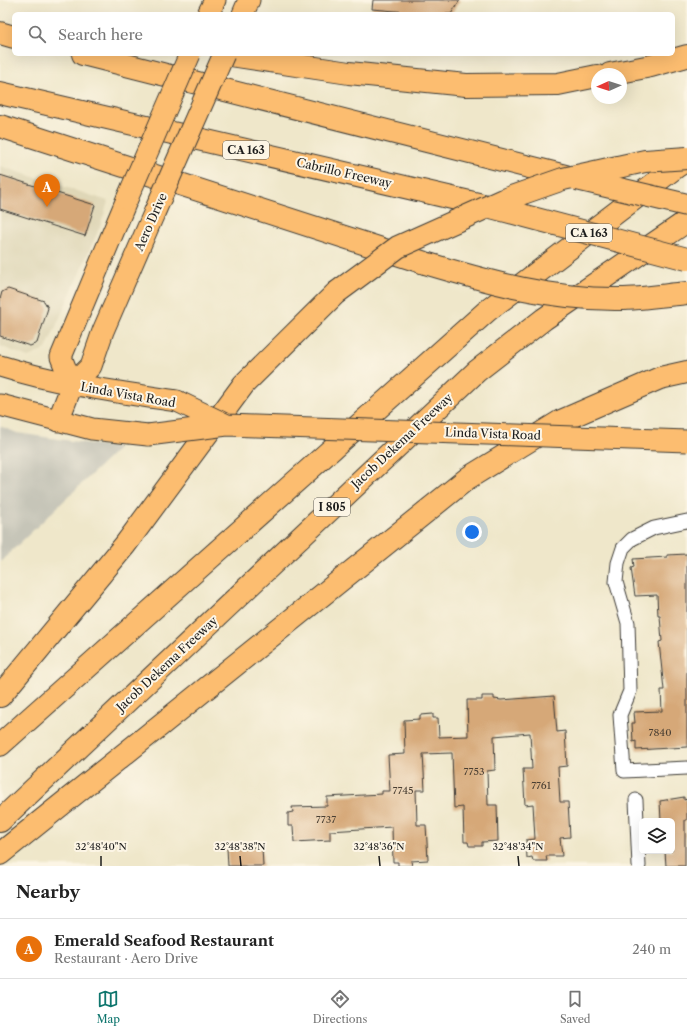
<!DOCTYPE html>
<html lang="en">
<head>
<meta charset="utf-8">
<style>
  :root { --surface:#fff; --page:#f6f6f6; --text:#222; --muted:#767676; --line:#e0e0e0; --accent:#0f766e }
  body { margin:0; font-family:"Libre Caslon Text",serif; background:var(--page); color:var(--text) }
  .controls { position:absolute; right:12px; bottom:12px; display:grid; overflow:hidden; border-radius:6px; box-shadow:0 4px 16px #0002 }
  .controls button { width:36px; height:36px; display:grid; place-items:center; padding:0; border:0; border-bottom:1px solid var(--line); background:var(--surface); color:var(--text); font:20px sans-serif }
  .compass { position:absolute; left:591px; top:68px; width:36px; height:36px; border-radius:50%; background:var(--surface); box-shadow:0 4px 16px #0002; rotate:267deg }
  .you { position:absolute; left:472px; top:532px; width:14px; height:14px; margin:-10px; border:3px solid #fff; border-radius:50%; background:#1a73e8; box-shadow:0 0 0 6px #1a73e833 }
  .badge { display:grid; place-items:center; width:26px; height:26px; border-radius:50%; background:var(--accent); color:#fff; font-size:13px; font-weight:700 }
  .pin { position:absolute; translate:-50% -33px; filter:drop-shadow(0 1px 2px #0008) }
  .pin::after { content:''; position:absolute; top:21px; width:14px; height:12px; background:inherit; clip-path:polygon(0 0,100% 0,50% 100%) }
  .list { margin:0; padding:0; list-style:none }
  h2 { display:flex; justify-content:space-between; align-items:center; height:52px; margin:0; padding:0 16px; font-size:17px }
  h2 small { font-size:13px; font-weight:400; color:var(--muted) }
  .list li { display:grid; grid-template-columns:26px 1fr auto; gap:12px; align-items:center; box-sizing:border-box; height:60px; padding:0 16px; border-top:1px solid var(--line) }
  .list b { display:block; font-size:15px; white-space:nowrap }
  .list p { margin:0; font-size:13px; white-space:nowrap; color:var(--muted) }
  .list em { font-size:13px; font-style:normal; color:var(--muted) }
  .icon { flex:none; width:22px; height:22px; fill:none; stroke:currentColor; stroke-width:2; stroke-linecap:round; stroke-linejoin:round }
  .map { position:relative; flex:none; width:687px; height:866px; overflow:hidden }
  .search { position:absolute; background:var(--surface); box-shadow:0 4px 16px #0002; left:12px; right:12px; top:12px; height:44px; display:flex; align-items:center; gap:10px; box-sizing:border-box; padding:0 14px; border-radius:6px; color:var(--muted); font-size:15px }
  .sheet { height:112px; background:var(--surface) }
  nav { display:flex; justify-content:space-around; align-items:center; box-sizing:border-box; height:56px; border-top:1px solid var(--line); background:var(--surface); font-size:11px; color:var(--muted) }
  nav a { display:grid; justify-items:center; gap:2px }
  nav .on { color:var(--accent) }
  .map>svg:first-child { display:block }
  .built { fill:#dfd7b7 }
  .industrial { fill:#c6c5b8 }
  .building { fill:#d6a878 }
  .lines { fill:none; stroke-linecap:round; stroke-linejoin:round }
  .minor-casing { stroke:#3c3a36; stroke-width:15 }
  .primary-casing { stroke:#3c3a36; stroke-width:23 }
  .motorway-casing { stroke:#3c3a36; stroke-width:24 }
  .minor { stroke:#fff; stroke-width:13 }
  .primary { stroke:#fcbd6f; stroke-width:21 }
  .motorway { stroke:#fcbd6f; stroke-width:22 }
  .primary-bridge-casing { stroke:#3c3a36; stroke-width:23; stroke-linecap:butt }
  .motorway-bridge-casing { stroke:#3c3a36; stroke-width:24; stroke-linecap:butt }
  .primary-bridge { stroke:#fcbd6f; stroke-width:21 }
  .motorway-bridge { stroke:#fcbd6f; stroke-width:22 }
  .ticks { fill:none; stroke:#1c1c1c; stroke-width:1.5 }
  .labels { text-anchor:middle; stroke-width:4; stroke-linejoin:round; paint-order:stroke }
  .number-label { font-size:10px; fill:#4a3f33 }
  .shield { fill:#fcf5e5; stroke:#5f5d58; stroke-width:1 }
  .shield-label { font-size:11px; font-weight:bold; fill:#1c1c1c }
  .street-label { font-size:12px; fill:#1c1c1c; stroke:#fcf5e5 }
  .ticks-label { font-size:10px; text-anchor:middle; fill:#1c1c1c; stroke:#fcf5e5; stroke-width:4; stroke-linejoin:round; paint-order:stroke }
</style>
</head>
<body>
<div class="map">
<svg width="687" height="866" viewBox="0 0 687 866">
  <rect width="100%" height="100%" fill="#fcf5e5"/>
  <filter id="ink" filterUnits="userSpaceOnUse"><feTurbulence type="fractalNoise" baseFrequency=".025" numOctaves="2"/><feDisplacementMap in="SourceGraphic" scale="8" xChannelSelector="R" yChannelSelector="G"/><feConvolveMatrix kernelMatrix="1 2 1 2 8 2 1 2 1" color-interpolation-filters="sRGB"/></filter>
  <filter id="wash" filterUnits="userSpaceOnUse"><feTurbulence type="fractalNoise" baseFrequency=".012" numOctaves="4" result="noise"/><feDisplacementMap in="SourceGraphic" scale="16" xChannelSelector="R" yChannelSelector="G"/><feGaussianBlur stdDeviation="0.9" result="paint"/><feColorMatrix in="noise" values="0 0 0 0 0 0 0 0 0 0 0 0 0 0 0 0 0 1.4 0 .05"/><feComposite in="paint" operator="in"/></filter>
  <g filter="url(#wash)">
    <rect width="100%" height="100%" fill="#efe7ca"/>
    <path class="built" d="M0 166 108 201 101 224 46 349 28 357 0 346Z"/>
    <path class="industrial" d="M0 426 17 433 119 448 0 562Z"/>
    <g id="blocks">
      <path class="building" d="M373 0H460L451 14H430L372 9Z
        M0 175 95 205 85 236 0 209Z
        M8 289 44 301 48 308 37 343 30 346 0 336V299L2 292Z
        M687 554V747L636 750V741L633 742 632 723H635L634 712 662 711 661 690H664L659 642 662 641 660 616H658L657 595 635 596 631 568 634 567 633 559 667 557V555Z
        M482 696H494V699L501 700 554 696 557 732 565 731 567 766 558 767 560 802H568L570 837 560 838 562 856H546L547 861H533L532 857 527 858 526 840 535 839 533 804 525 805 523 769H532L530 733 494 736 495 770 487 771 488 805H497L498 841 482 842V846H469L468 842H464L463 807 454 808 452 753 423 754 425 790H416L417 825H426L428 860 411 861 412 866H398V862H393L392 827 330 831V840L294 842 293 826H288V813L293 812 292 807 327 806V797L382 794V791H390L388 755 405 754 404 720 420 719V715L433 714V718H438L439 737 468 736 467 700H482Z
        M684 797V800L687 799V820H685V866H666L665 851H672V821H661L660 801Z
        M262 847 263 866H228L227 848Z"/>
    </g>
  </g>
  <g filter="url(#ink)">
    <use href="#blocks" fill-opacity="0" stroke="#3c3a36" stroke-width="1"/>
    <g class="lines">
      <g class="minor-casing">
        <path id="minor" d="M687 521 654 528 632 539 623 548 618 563 616 582 628 623 630 691 620 715 624 771 687 768
          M636 800 639 866"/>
      </g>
      <g class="primary-casing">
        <path id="primary" d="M208 14 215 0
          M243 14 249 0
          M0 366C58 384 117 392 177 401
          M72 385 61 357 127 199
          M0 405 92 429 148 435
          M58 421 72 385 91 366 103 331 155 211"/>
      </g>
      <g class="motorway-casing">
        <path id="motorway" d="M0 33 14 37
          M83 54 565 176
          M224 54 349 73 466 85 558 84 597 76
          M610 74 651 66 687 56
          M0 93 491 207
          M0 126 425 263
          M0 696 125 545 244 384 336 293
          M0 745 487 311 676 167 687 160
          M0 821 477 371 544 319 687 221
          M0 854 468 478 561 421 660 378 687 372"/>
      </g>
      <use href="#minor" class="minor"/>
      <use href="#primary" class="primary"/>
      <use href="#motorway" class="motorway"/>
      <g class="primary-bridge-casing">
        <path id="primary-bridge" d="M127 199 190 54
          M155 211 224 54
          M177 401 227 425
          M148 435 227 425 687 441"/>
      </g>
      <g class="motorway-bridge-casing">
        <path id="motorway-bridge" d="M577 179 687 205
          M491 207 687 259
          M425 263C489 282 553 300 620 299 642 299 665 295 687 293
          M336 293 398 247 503 200 563 179 645 161 687 158"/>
      </g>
      <use href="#primary-bridge" class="primary-bridge"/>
      <use href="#motorway-bridge" class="motorway-bridge"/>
    </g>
  </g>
  <path class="ticks" d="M101 856V866M240 856 241 866M379 856 380 866M518 856 519 866"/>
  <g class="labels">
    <g class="number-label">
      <text x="660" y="736">7840</text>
      <text x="474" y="775">7753</text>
      <text x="541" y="789">7761</text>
      <text x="403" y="794">7745</text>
      <text x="326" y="823">7737</text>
    </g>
    <g class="shield">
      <rect x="223" y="141" width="46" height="18" rx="3"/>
      <rect x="566" y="224" width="46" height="18" rx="3"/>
      <rect x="314" y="498" width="36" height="18" rx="3"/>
    </g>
    <g class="shield-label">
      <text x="246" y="154">CA 163</text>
      <text x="589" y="237">CA 163</text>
      <text x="332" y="511">I 805</text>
    </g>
    <g class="street-label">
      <text transform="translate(344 173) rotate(13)" y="4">Cabrillo Freeway</text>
      <text transform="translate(151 222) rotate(-66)" y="4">Aero Drive</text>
      <text transform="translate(128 395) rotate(10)" y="4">Linda Vista Road</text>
      <text transform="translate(493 434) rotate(2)" y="4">Linda Vista Road</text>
      <text transform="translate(402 441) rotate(-43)" y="4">Jacob Dekema Freeway</text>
      <text transform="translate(167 664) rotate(-43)" y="4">Jacob Dekema Freeway</text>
    </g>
  </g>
  <g class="ticks-label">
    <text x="101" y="850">32°48'40"N</text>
    <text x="240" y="850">32°48'38"N</text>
    <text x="379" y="850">32°48'36"N</text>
    <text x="518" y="850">32°48'34"N</text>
  </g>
</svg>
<div class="controls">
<button><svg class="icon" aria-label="layers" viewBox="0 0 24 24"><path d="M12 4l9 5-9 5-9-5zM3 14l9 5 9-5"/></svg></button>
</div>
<svg class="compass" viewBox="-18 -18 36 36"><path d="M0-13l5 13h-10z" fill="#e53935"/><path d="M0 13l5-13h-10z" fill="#767676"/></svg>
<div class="you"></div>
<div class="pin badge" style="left:47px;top:207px;background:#e8710a">A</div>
<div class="search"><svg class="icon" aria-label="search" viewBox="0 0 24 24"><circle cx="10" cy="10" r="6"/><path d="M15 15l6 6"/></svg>Search here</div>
</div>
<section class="sheet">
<h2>Nearby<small></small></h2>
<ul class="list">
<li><span class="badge" style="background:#e8710a">A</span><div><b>Emerald Seafood Restaurant</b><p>Restaurant · Aero Drive</p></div><em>240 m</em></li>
</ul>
</section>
<nav>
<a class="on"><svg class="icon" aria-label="map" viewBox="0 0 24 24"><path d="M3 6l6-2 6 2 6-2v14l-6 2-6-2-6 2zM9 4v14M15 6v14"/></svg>Map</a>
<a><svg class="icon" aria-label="directions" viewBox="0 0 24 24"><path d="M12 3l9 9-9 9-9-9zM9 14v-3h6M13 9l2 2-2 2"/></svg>Directions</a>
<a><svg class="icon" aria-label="saved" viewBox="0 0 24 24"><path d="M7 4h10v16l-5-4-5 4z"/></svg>Saved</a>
</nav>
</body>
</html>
